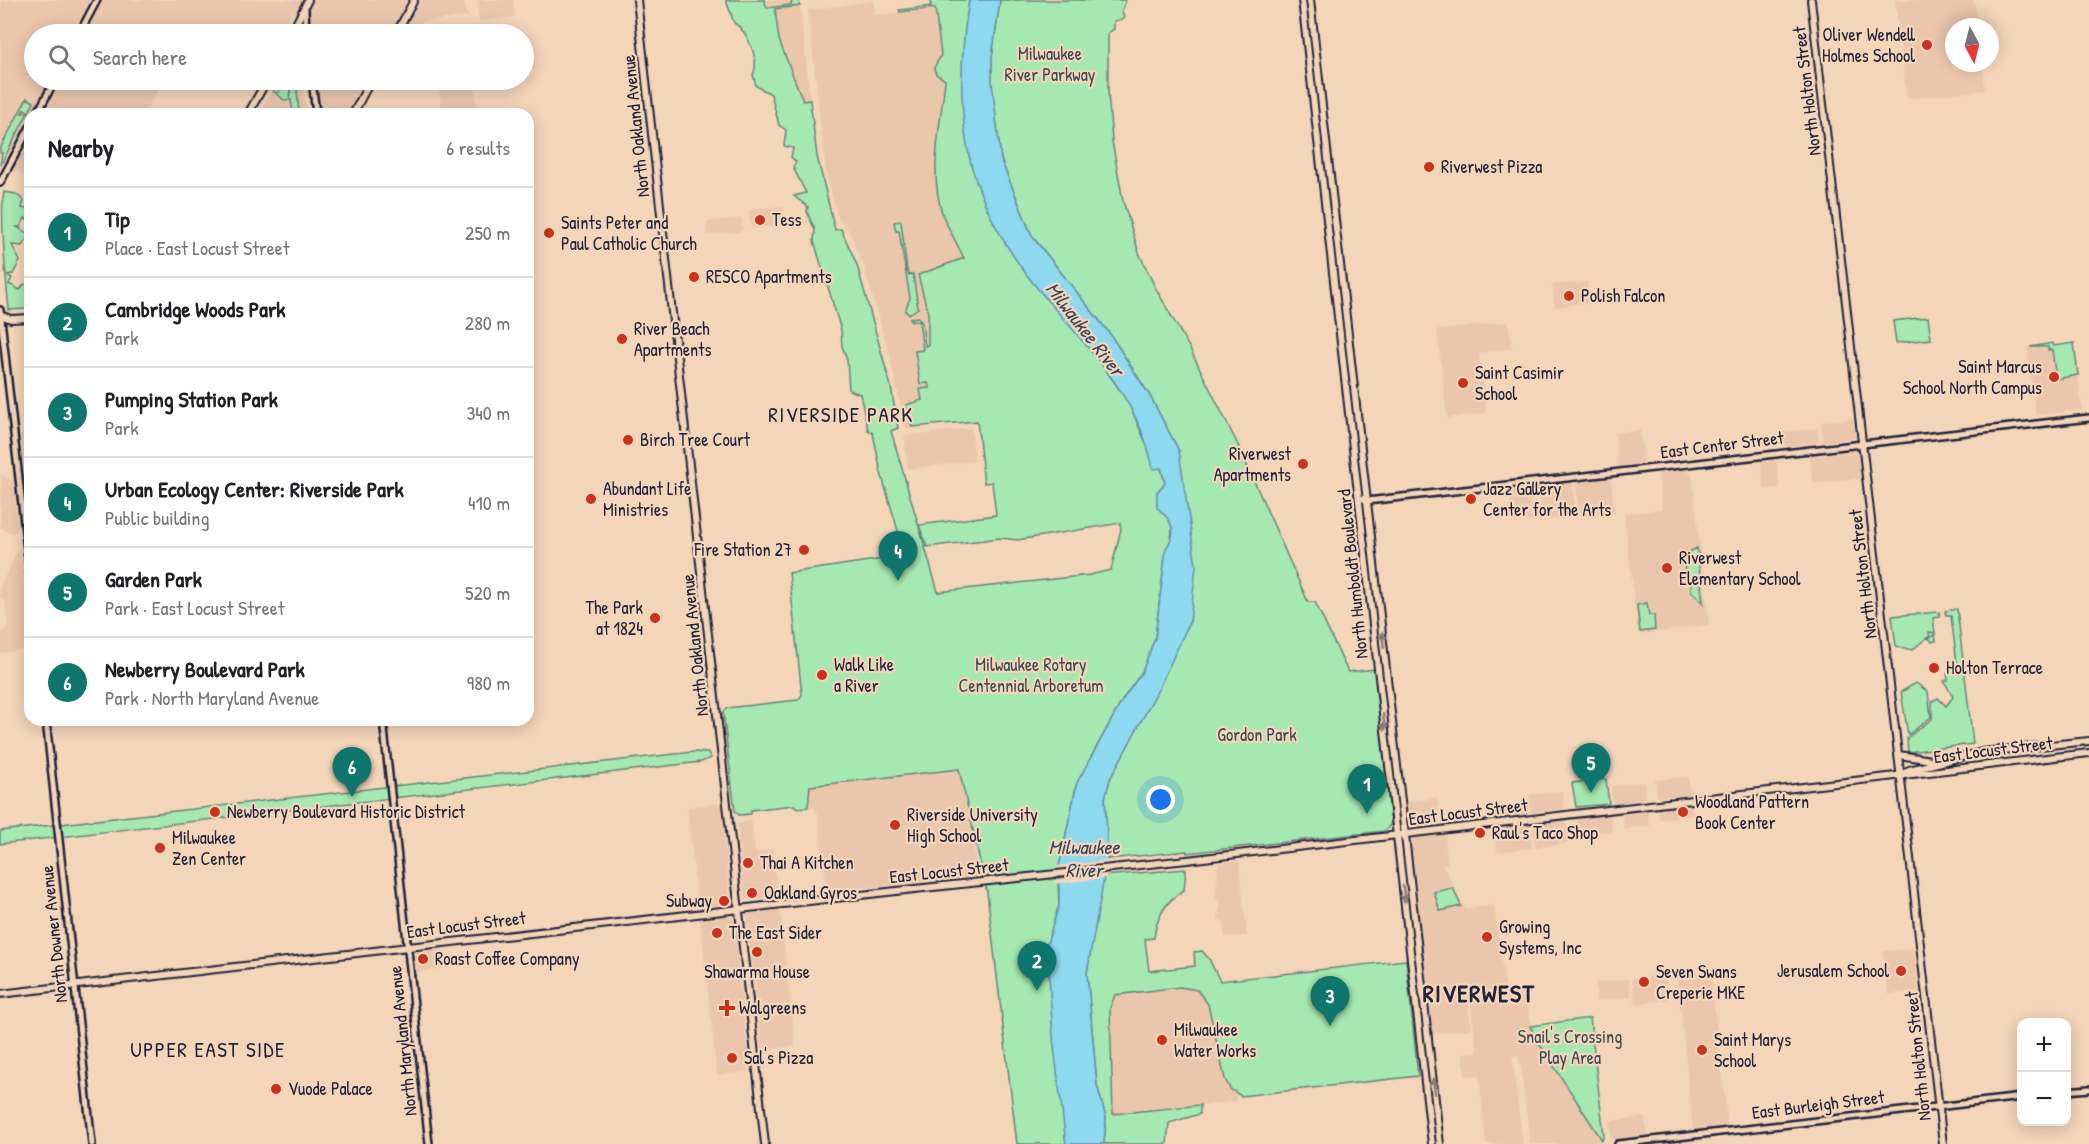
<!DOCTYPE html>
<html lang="en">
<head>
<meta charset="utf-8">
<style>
  :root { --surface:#fff; --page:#f2f2f2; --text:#202124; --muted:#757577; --line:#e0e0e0; --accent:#0f766e }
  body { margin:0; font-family:"Patrick Hand",sans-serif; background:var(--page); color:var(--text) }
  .controls { position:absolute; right:18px; bottom:18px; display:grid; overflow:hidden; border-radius:12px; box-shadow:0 3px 15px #0003 }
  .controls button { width:54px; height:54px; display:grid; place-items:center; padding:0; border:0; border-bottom:2px solid var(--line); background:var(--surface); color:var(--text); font:30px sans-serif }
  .compass { position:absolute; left:1945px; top:18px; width:54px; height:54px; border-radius:50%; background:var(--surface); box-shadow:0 3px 15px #0003; rotate:173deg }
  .you { position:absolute; left:1161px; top:800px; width:21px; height:21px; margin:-15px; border:4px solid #fff; border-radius:50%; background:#1a73e8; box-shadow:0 0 0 9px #1a73e833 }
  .badge { display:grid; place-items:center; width:39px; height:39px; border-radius:50%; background:var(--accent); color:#fff; font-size:20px; font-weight:700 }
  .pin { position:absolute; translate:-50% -50px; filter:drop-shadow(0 2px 3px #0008) }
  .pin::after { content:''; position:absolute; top:32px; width:21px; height:18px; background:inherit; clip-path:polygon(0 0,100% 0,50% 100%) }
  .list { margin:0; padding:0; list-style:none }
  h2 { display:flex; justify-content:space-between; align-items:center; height:78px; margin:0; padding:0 24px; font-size:26px }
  h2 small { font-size:20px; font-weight:400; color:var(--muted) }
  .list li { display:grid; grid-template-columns:39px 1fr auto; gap:18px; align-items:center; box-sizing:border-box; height:90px; padding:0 24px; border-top:2px solid var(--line) }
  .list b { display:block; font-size:22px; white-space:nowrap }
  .list p { margin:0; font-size:20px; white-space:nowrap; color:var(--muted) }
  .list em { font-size:20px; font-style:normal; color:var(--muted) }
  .icon { flex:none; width:33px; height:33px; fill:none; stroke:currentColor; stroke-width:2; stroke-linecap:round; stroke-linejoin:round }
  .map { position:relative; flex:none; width:2089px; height:1144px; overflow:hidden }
  .search { position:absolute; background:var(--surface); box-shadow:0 3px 15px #0003; left:24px; top:24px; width:510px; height:66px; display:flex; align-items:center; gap:15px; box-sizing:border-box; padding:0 21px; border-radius:33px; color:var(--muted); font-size:22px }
  .panel { position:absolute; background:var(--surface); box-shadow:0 3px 15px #0003; left:24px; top:108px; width:510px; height:618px; border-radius:18px }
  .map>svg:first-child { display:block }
  .built { fill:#eac6ad }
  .green { fill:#a6e8b2; stroke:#648576; stroke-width:1.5 }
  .water { fill:#8ed9ef; stroke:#6390a7; stroke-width:1.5 }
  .pier { fill:#f3d5b9 }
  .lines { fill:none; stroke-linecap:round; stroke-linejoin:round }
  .tertiary-casing { stroke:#22223b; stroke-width:10 }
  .secondary-casing { stroke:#22223b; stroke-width:10 }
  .tertiary { stroke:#f3d5b9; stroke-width:5 }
  .secondary { stroke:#f3d5b9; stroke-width:6 }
  .oneway { fill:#8a7c7a }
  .poi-dot { fill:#c8321e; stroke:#f3d5b9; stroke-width:2 }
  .labels { text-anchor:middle; stroke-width:4.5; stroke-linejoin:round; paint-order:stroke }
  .poi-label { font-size:18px; fill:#22223b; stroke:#f3d5b9; text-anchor:start }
  .park-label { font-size:18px; fill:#3c4a53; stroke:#f3d5b9 }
  .street-label { font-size:18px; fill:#22223b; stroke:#f3d5b9 }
  .water-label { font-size:20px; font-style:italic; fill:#38475f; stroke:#f3d5b9 }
  .quarter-label { font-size:21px; letter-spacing:1.5px; fill:#22223b; stroke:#f3d5b9 }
  .district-label { font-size:24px; font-weight:bold; letter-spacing:1.5px; fill:#22223b; stroke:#f3d5b9 }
</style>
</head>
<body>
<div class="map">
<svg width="2089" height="1144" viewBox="0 0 2089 1144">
  <rect width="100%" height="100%" fill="#f3d5b9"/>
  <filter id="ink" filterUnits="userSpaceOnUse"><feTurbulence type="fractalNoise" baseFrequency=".0167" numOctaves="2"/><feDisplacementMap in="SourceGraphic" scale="12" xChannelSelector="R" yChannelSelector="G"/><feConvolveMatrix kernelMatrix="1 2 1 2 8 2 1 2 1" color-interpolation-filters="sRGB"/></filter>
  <g filter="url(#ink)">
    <path class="built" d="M1 0H409L390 34H311L307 20 292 12 280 34H34V80H163L144 114H30V179L2 164 0 166Z
      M422 0H464L466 13 470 16 406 24Z
      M477 0H513L515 17 479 21Z
      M757 0H799L812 114 807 132Z
      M1895 0H1974L1978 27H1954V63H1982L1985 90 1907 99Z
      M873 1 875 15 938 8 945 80 937 142 938 188 943 215 1043 413 906 428 889 353 864 267 848 229 838 218 826 172 808 10Z
      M277 80H302L306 114H259Z
      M316 80H366L348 114H319Z
      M438 80H474L478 114H442Z
      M783 206 785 226 751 228 748 210Z
      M741 218 742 229 739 232 707 235 706 222Z
      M1587 282 1589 303 1555 307 1552 285Z
      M1508 322 1512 348 1479 353 1486 413 1447 418 1437 330Z
      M2053 343 2054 346 2074 343 2082 410 2036 415 2027 347Z
      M1854 418 1855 438 1823 442 1821 422Z
      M971 428 975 461 908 469 904 436Z
      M1817 428 1819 442 1787 446 1784 444 1782 432Z
      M1640 430 1644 463 1618 466 1615 433Z
      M30 432V519L21 435Z
      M1858 451 1861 478 1813 484 1810 456Z
      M1774 460 1777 462 1780 488 1764 489 1761 461Z
      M1687 470 1692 475 1709 625 1641 634 1638 631 1624 514 1662 509 1658 473Z
      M1 475 13 480 18 529 13 534 0 528Z
      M1604 478 1611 480 1614 512 1579 516 1576 483Z
      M1572 483 1576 516 1542 520 1539 489Z
      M1525 488 1529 492 1532 521 1513 523 1510 490Z
      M19 547 28 599 30 649 0 653V637L8 625 5 601 0 598V587Z
      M959 769 979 877 827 891 818 814 814 808 808 807 809 786Z
      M1688 777 1691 795 1657 797 1655 780Z
      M1645 782V799L1613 804 1611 786Z
      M1563 791 1564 809 1531 813 1529 795Z
      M1437 798 1439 824 1411 826 1405 802Z
      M721 803 730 901 728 904 698 908 687 807Z
      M1527 803 1528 814 1496 817 1492 814 1491 807Z
      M1692 804 1693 815 1659 819 1658 810 1661 808Z
      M1646 810 1650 826 1624 829 1622 812Z
      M1610 814 1612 831 1578 835 1577 821 1579 817Z
      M1565 819 1569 843 1535 848 1532 822Z
      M751 820 755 852 772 850 779 897 745 900 737 824Z
      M1529 823 1532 848 1497 852 1495 827Z
      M1445 833 1447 864 1443 865 1465 909 1494 905 1506 993 1526 991 1530 1026 1538 1042 1602 1141 1574 1144H1530L1520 1061 1517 1054 1512 1058 1523 1144H1486L1479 1075 1465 1076 1463 1053 1477 1052 1470 997 1486 996 1483 987 1467 989 1471 1029 1432 1034 1411 841 1416 837Z
      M1239 861 1247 936H1225L1224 922 1218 919 1221 901 1216 899 1218 863Z
      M780 909 795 1046 762 1050 747 914Z
      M727 914 733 918 749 1068 746 1072 717 1075 700 918Z
      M1913 948 1918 991 1888 994 1883 951Z
      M441 949 444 968 416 972V952Z
      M1710 970 1728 1126 1695 1131 1693 1129 1677 977 1680 973Z
      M1665 975 1669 1000 1635 1004 1632 979Z
      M1241 979 1247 1096 1236 1095V1101L1114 1118 1109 992Z
      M1629 979 1631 997 1596 1001V983Z
      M1645 1117 1647 1136 1616 1139 1611 1137 1610 1121Z"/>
    <path class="green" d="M726 0H764L767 8 791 5 792 0 799 1 800 6 775 9 779 40 803 101 810 100 817 156 835 230 841 229 857 265 891 387 898 428 891 431 938 592 1090 575 1111 570 1121 529 1120 523 1018 540 1000 538 927 547 919 525 996 515 992 482 984 483 977 421 912 427 906 405 922 400 920 389 930 388 928 383 920 384 915 351 923 350 919 321H911L910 318 918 317 922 323 925 346 928 345V313L918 275 964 258C957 244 949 230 943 216 928 173 941 124 945 80L936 74 934 68 941 55 935 8 900 12 899 10 931 6 930 0H969L964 48 979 189 1024 270 1080 335 1128 401 1150 453 1153 468H1161L1165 483 1157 492 1162 512C1175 518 1174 538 1166 549L1155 638 1142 672 1123 699 1077 783 1061 857 1058 883 1059 905 1047 944 1066 1144H1017L987 892 959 769 810 786 808 807 797 808 794 805 751 810V814L739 815 735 811 723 712 727 708 798 700 802 695 789 573 902 556 903 561 906 558 881 473 873 433 868 430 860 394 849 390 847 360 842 346 841 330 814 241 815 230 807 212 808 207 794 196 806 193 793 167 796 162 791 157 793 148 784 146 786 130 779 125 771 94 756 86 753 75C760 61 748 31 734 23Z
      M1000 0H1126L1122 10 1124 19 1114 21V29L1108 33V92L1112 141 1123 201 1139 253 1155 287 1190 349 1237 443 1308 602H1315L1348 672 1376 669 1391 824 1385 831 1187 853V851L1108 859 1105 798 1110 779 1157 690 1190 621 1179 451 1150 396 1110 334 1032 236 1001 160 992 86V58Z
      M277 80H282L278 85 280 89 283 80H291L289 98 292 80H296L299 112 293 113 291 100H284L277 94 280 90 277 94 272 90Z
      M27 98 34 102 29 112 24 109 22 113H28L0 166 2 153H0V149Z
      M4 192 16 194 24 201 22 208 30 210V221L25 218 20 227H17L30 235 22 246 12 245 20 261 13 274 7 275 12 278 9 284 20 290 24 284 28 285 26 309 9 310C6 280 0 213 4 192Z
      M901 221 907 271 909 275 913 274 918 308 909 314 905 311 910 298 899 231H896L894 222Z
      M1928 317 1931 339 1896 343 1893 321Z
      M2053 343 2054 346 2074 343 2078 375 2056 379 2052 350H2048V347H2030Z
      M1697 548 1703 603 1691 591V585L1683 564 1689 552Z
      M1647 603 1649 615H1654L1655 630 1640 632 1637 605Z
      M1957 609 1973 744 1908 752 1907 738 1932 719V701L1938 698 1946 706 1953 697 1944 681 1948 680 1947 674 1958 671 1951 616H1946L1945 611Z
      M1939 612 1940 617 1933 618 1935 633 1929 632 1930 638 1935 634 1936 641 1932 642 1928 637 1912 650 1896 646 1892 616Z
      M1916 683 1928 692 1931 717 1908 735 1901 692Z
      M693 752 708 753 711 758 701 762 0 844V831Z
      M1606 779 1609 804 1576 807 1572 783Z
      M1186 869 1184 890C1166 900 1156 918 1154 938L1145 939 1149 971 1195 966 1194 952 1202 951 1209 959 1220 981 1406 960 1418 1076 1241 1096 1230 1089 1225 1079 1208 1004 1197 990 1180 987 1115 995 1110 1008 1113 1114 1200 1105V1114L1169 1123 1167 1144H1104L1106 1118 1097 1085 1087 973 1103 876Z
      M1453 888 1461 906 1440 911 1434 892Z
      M1590 1018 1604 1136 1602 1140 1538 1042 1530 1026Z"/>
    <path class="water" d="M969 0H1000L992 57V83L1001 160 1032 236 1110 334 1150 396 1179 451 1196 566 1190 621 1160 686 1110 779 1105 798 1108 855 1087 973 1097 1085 1106 1118 1104 1144H1066L1053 1038 1047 944 1059 905V866L1077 783 1123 699 1142 672 1155 638 1166 548C1179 532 1171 519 1157 508V492L1165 483 1161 468 1153 469C1140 401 1091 351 1048 301 1020 269 994 230 979 189 957 132 959 59 969 0Z"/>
    <path class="pier" d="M1110 860 1106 878 1055 884 1056 866Z"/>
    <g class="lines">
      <g class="tertiary-casing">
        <path id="tertiary" d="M305 9 306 34
          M79 34 97 0
          M312 80 316 114
          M37 114 55 80
          M0 183 30 127
          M0 310 30 576
          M1359 497 1367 501 2089 418
          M46 720 92 1144
          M383 720 429 1144
          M2066 1091 2089 1089
          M1618 1144 2022 1097"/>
      </g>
      <g class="secondary-casing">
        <path id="secondary" d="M637 0 765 1144
          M1302 0 1432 1144
          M1310 0 1440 1144
          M1811 0 1943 1144
          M291 34 308 0
          M396 34 414 0
          M248 114 267 80
          M353 114 371 80
          M0 315 11 319 30 318
          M1899 755 1938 761
          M1902 775 1909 770 1982 752 2089 741
          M0 994 896 891 1187 860 2089 753"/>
      </g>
      <use href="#tertiary" class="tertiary"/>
      <use href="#secondary" class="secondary"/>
    </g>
    <defs><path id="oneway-solid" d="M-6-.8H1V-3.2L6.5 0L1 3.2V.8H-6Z" transform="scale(1.5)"/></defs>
    <g class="oneway">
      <use href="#oneway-solid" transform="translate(1383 640) rotate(-96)"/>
      <use href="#oneway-solid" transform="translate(1384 722) rotate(84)"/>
      <use href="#oneway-solid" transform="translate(1404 894) rotate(83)"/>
      <use href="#oneway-solid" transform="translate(1434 1086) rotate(-97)"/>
    </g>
  </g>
  <g class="poi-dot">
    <circle cx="1927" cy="45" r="6"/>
    <circle cx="1429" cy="167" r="6"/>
    <circle cx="760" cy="220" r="6"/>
    <circle cx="549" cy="233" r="6"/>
    <circle cx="694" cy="277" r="6"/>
    <circle cx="1569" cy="296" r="6"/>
    <circle cx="622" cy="339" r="6"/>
    <circle cx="2054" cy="377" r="6"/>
    <circle cx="1463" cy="383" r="6"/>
    <circle cx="628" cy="440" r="6"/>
    <circle cx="1303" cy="464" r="6"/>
    <circle cx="591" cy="499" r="6"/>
    <circle cx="1471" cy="499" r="6"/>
    <circle cx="804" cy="550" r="6"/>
    <circle cx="1667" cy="568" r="6"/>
    <circle cx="655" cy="618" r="6"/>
    <circle cx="1934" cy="668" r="6"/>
    <circle cx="822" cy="675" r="6"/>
    <circle cx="215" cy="812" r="6"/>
    <circle cx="1683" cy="812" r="6"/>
    <circle cx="895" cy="825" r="6"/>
    <circle cx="1480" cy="833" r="6"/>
    <circle cx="160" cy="848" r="6"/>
    <circle cx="748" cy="863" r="6"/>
    <circle cx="752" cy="893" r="6"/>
    <circle cx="724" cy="901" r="6"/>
    <circle cx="717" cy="933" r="6"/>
    <circle cx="1487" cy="937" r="6"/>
    <circle cx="757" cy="952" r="6"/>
    <circle cx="423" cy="959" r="6"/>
    <circle cx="1901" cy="971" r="6"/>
    <circle cx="1644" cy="982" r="6"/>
    <path d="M724 999h6v6h6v6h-6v6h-6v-6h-6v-6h6z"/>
    <circle cx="1162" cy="1040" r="6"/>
    <circle cx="1702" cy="1050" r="6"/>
    <circle cx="732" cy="1058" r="6"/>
    <circle cx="276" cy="1089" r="6"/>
  </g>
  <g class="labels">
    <g class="poi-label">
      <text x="1915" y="41" text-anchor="end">Oliver Wendell<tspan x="1915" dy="21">Holmes School</tspan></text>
      <text x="1441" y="173">Riverwest Pizza</text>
      <text x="772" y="226">Tess</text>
      <text x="561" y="229">Saints Peter and<tspan x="561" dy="21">Paul Catholic Church</tspan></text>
      <text x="706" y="283">RESCO Apartments</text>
      <text x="1581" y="302">Polish Falcon</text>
      <text x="634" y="335">River Beach<tspan x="634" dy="21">Apartments</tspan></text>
      <text x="2042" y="373" text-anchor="end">Saint Marcus<tspan x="2042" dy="21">School North Campus</tspan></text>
      <text x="1475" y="379">Saint Casimir<tspan x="1475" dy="21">School</tspan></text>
      <text x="640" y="446">Birch Tree Court</text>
      <text x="1291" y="460" text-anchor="end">Riverwest<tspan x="1291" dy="21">Apartments</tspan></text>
      <text x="603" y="495">Abundant Life<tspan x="603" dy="21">Ministries</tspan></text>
      <text x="1483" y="495">Jazz Gallery<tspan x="1483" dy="21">Center for the Arts</tspan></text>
      <text x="792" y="556" text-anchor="end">Fire Station 27</text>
      <text x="1679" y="564">Riverwest<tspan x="1679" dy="21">Elementary School</tspan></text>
      <text x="643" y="614" text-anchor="end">The Park<tspan x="643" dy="21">at 1824</tspan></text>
      <text x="834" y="671">Walk Like<tspan x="834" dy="21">a River</tspan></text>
      <text x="1946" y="674">Holton Terrace</text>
      <text x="1695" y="808">Woodland Pattern<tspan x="1695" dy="21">Book Center</tspan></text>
      <text x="227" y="818">Newberry Boulevard Historic District</text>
      <text x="907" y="821">Riverside University<tspan x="907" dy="21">High School</tspan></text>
      <text x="1492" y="839">Raul's Taco Shop</text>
      <text x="172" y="844">Milwaukee<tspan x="172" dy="21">Zen Center</tspan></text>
      <text x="760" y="869">Thai A Kitchen</text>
      <text x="764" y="899">Oakland Gyros</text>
      <text x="712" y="907" text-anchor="end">Subway</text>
      <text x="1499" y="933">Growing<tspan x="1499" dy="21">Systems, Inc</tspan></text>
      <text x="729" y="939">The East Sider</text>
      <text x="435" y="965">Roast Coffee Company</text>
      <text x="1889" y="977" text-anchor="end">Jerusalem School</text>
      <text x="757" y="978" text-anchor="middle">Shawarma House</text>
      <text x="1656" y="978">Seven Swans<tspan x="1656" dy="21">Creperie MKE</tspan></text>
      <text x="739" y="1014">Walgreens</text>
      <text x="1174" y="1036">Milwaukee<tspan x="1174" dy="21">Water Works</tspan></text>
      <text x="1714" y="1046">Saint Marys<tspan x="1714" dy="21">School</tspan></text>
      <text x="744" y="1064">Sal's Pizza</text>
      <text x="288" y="1095">Vuode Palace</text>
    </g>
    <g class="park-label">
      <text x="1050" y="60">Milwaukee<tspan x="1050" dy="21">River Parkway</tspan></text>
      <text x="1031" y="671">Milwaukee Rotary<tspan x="1031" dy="21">Centennial Arboretum</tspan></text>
      <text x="1257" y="741">Gordon Park</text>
      <text x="1570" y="1043">Snail's Crossing<tspan x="1570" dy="21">Play Area</tspan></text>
    </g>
    <g class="street-label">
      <text transform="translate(1807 91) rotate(-97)" y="6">North Holton Street</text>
      <text transform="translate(636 126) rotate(-96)" y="6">North Oakland Avenue</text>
      <text transform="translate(1722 445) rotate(-7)" y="6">East Center Street</text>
      <text transform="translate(1353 574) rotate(-96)" y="6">North Humboldt Boulevard</text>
      <text transform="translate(1863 574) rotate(-97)" y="6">North Holton Street</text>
      <text transform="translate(695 645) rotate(-96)" y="6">North Oakland Avenue</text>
      <text transform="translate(1993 750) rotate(-7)" y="6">East Locust Street</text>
      <text transform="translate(1468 812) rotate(-7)" y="6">East Locust Street</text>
      <text transform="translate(949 871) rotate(-6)" y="6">East Locust Street</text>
      <text transform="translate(466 925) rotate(-7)" y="6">East Locust Street</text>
      <text transform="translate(54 934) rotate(-96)" y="6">North Downer Avenue</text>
      <text transform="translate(403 1041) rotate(-96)" y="6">North Maryland Avenue</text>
      <text transform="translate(1918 1056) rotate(-96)" y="6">North Holton Street</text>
      <text transform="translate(1818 1105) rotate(-7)" y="6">East Burleigh Street</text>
    </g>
    <g class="water-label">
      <text transform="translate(1085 329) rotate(52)" y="7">Milwaukee River</text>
      <text x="1084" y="854">Milwaukee<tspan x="1084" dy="23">River</tspan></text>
    </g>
    <g class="quarter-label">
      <text x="841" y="422">RIVERSIDE PARK</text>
      <text x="208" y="1057">UPPER EAST SIDE</text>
    </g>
    <g class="district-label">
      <text x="1479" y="1002">RIVERWEST</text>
    </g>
  </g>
</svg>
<div class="controls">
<button>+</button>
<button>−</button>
</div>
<svg class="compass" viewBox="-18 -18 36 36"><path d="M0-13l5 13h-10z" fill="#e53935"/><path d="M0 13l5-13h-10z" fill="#757577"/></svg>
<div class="you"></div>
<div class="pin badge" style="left:1367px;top:814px">1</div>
<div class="pin badge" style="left:1037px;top:991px">2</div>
<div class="pin badge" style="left:1330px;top:1026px">3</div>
<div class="pin badge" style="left:898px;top:581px">4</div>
<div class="pin badge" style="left:1591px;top:793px">5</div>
<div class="pin badge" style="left:352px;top:797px">6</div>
<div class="search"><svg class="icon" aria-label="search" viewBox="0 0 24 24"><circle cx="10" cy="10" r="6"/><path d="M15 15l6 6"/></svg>Search here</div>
<section class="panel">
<h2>Nearby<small>6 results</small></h2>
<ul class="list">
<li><span class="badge">1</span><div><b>Tip</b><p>Place · East Locust Street</p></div><em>250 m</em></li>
<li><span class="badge">2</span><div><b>Cambridge Woods Park</b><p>Park</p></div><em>280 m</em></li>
<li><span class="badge">3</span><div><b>Pumping Station Park</b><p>Park</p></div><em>340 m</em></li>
<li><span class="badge">4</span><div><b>Urban Ecology Center: Riverside Park</b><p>Public building</p></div><em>410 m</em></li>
<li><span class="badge">5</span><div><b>Garden Park</b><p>Park · East Locust Street</p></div><em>520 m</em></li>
<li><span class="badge">6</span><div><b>Newberry Boulevard Park</b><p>Park · North Maryland Avenue</p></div><em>980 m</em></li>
</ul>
</section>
</div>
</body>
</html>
